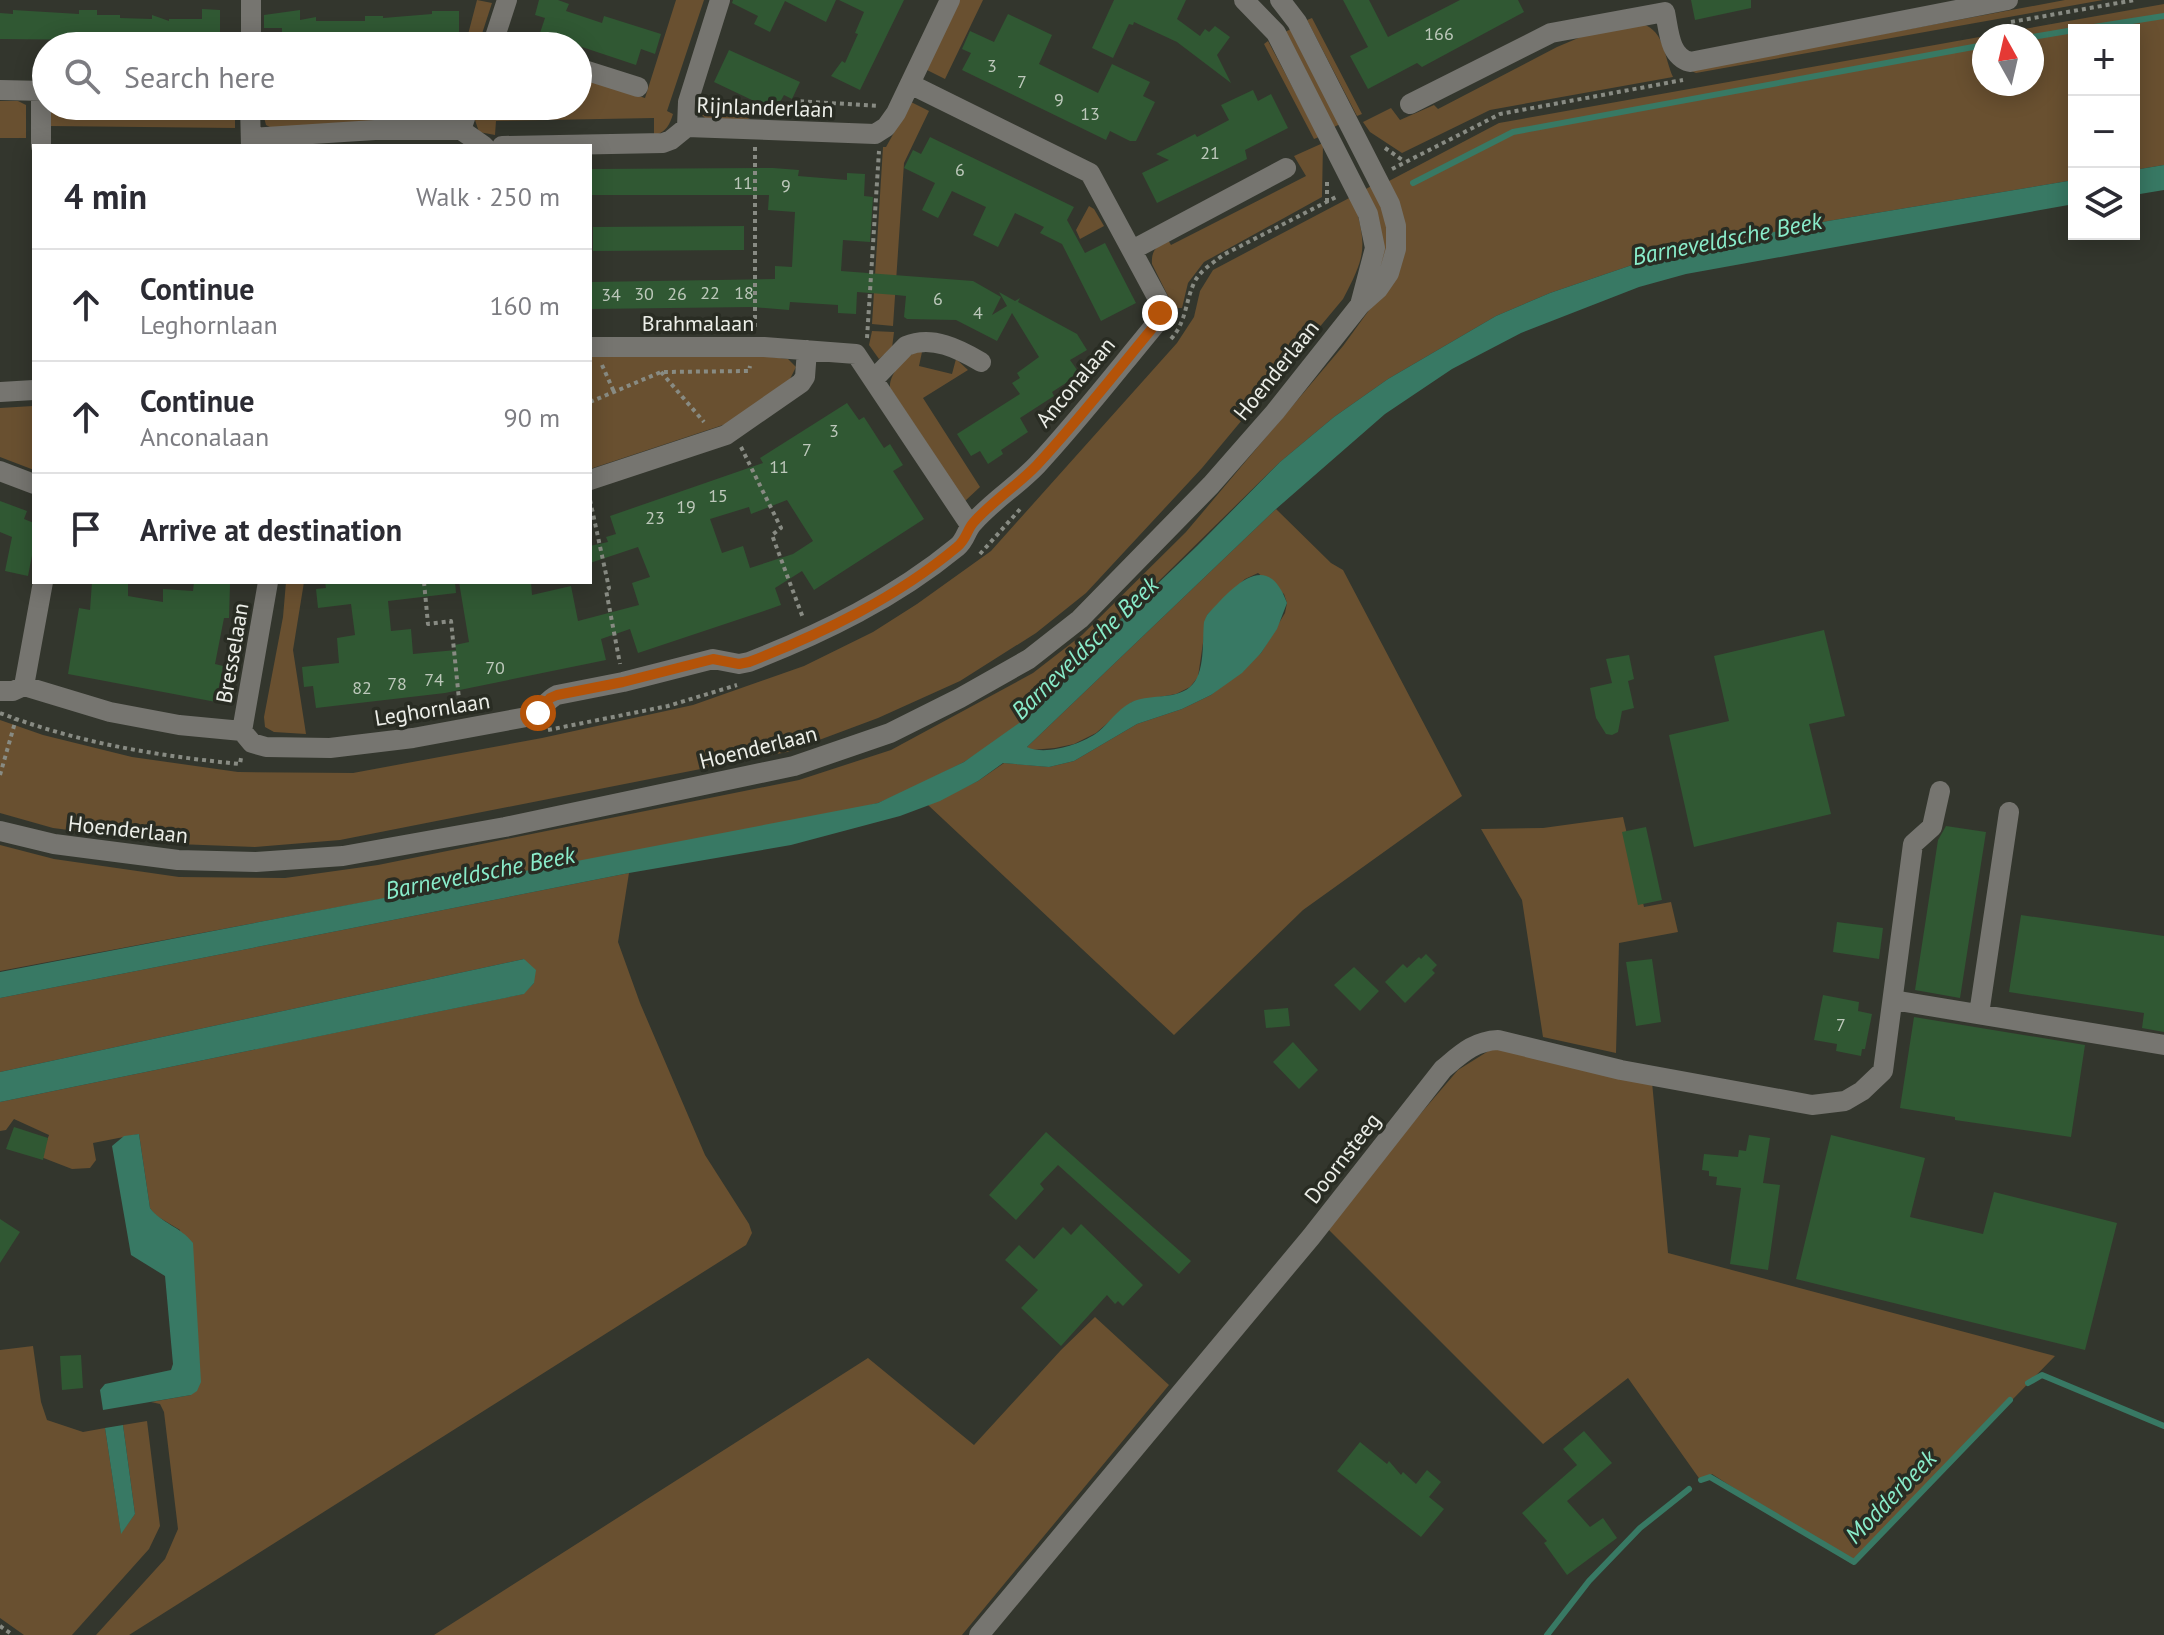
<!DOCTYPE html>
<html lang="en">
<head>
<meta charset="utf-8">
<style>
  :root { --surface:#fff; --page:#f7f7f7; --text:#2b2b33; --muted:#7c7c81; --line:#e1e1e2 }
  body { margin:0; font-family:"PT Sans",sans-serif; background:var(--page); color:var(--text) }
  .controls { position:absolute; right:24px; top:24px; display:grid; overflow:hidden; border-radius:0px; box-shadow:0 4px 20px #0003 }
  .controls button { width:72px; height:72px; display:grid; place-items:center; padding:0; border:0; border-bottom:2px solid var(--line); background:var(--surface); color:var(--text); font:40px sans-serif }
  .compass { position:absolute; left:1972px; top:24px; width:72px; height:72px; border-radius:50%; background:var(--surface); box-shadow:0 4px 20px #0003; rotate:352deg }
  .stop { position:absolute; width:24px; height:24px; margin:-18px; border:6px solid #b45309; border-radius:50%; background:#fff }
  .stop.end { background:#b45309; border-color:#fff; box-shadow:0 2px 8px #0008 }
  .list { margin:0; padding:0; list-style:none }
  h2 { display:flex; justify-content:space-between; align-items:center; height:104px; margin:0; padding:0 32px; font-size:34px }
  h2 small { font-size:26px; font-weight:400; color:var(--muted) }
  .list li { display:grid; grid-template-columns:52px 1fr auto; gap:24px; align-items:center; box-sizing:border-box; height:112px; padding:0 32px; border-top:2px solid var(--line) }
  .list b { display:block; font-size:30px; white-space:nowrap }
  .list p { margin:0; font-size:26px; white-space:nowrap; color:var(--muted) }
  .list em { font-size:26px; font-style:normal; color:var(--muted) }
  .icon { flex:none; width:44px; height:44px; fill:none; stroke:currentColor; stroke-width:2; stroke-linecap:round; stroke-linejoin:round }
  .map { position:relative; flex:none; width:2164px; height:1635px; overflow:hidden }
  .search { position:absolute; background:var(--surface); box-shadow:0 4px 20px #0003; left:32px; top:32px; width:560px; height:88px; display:flex; align-items:center; gap:20px; box-sizing:border-box; padding:0 28px; border-radius:44px; color:var(--muted); font-size:30px }
  .panel { position:absolute; background:var(--surface); box-shadow:0 4px 20px #0003; left:32px; top:144px; width:560px; height:440px; border-radius:0px }
  .map>svg:first-child { display:block }
  .green { fill:#695030; fill-rule:evenodd }
  .water { fill:#387964 }
  .lines { fill:none; stroke-linecap:round; stroke-linejoin:round }
  .stream { stroke:#387964; stroke-width:6 }
  .building { fill:#305833; fill-rule:evenodd }
  .path { stroke:#888b83; stroke-width:4; stroke-dasharray:4 4; stroke-linecap:butt }
  .minor { stroke:#767570; stroke-width:20 }
  .route { stroke:#b45309; stroke-width:10 }
  .labels { text-anchor:middle; stroke-width:7; stroke-linejoin:round; paint-order:stroke }
  .number-label { font-size:18px; fill:#bdc8bb }
  .street-label { font-size:22px; fill:#eceee8; stroke:#292c23 }
  .water-label { font-size:24px; font-style:italic; fill:#89ecca; stroke:#292c23 }
</style>
</head>
<body>
<div class="map">
<svg width="2164" height="1635" viewBox="0 0 2164 1635">
  <rect width="100%" height="100%" fill="#33362d"/>
  <path class="green" d="M477 0 492 3 478 46H465Z
    M676 0H704L667 111 673 114C670 124 666 133 654 135V118L496 121 495 135 479 132 475 120 480 106H578V77L645 98Z
    M958 0H983L945 79 925 69Z
    M2065 0H2103L1696 73 1689 70Z
    M2164 4V165L2134 170V30H2074V180L1828 221 1638 263 1550 293 1496 316 1388 379 1334 417 1280 462 1104 635 1029 716 997 741 964 762 905 792 878 803 843 812 0 971V845L54 859 179 877 285 878 378 865 799 780 891 750 1033 673 1082 635 1186 532 1343 346 1396 273 1389 181 1499 123ZM1984 36H2032V84H1984Z
    M1312 18 1362 114 1357 116 1307 20Z
    M1643 24C1665 32 1664 57 1673 77L1490 110 1402 153 1370 132 1363 122 1391 108 1400 120 1434 105 1438 109 1557 47 1583 36Z
    M1293 28 1342 123 1332 128 1283 33Z
    M1268 41 1319 137 1314 139 1264 44Z
    M698 95 750 119 707 120 698 111Z
    M0 101H18L26 105V138H0Z
    M911 102 929 111 904 163 893 326 872 324 883 147H886Z
    M55 106H230L235 116V128L51 126V112Z
    M261 106H459L456 115 448 121 272 128 266 125Z
    M1323 143 1322 197 1204 262 1188 283 1182 308H1174L1152 264C1151 250 1157 246 1168 240L1171 245 1306 176 1294 156Z
    M1375 184C1394 226 1391 242 1376 284L1364 190Z
    M1353 196C1366 246 1368 252 1343 299L1202 468 1086 593 1036 633 960 681 878 718 787 752 340 840 255 847 177 844 53 828 0 813V720L43 735 132 757 238 772 353 773 542 738 693 705 804 666 873 632 917 604 991 551 1177 343 1194 317 1200 291 1213 270Z
    M1089 206 1094 209 1104 226 1080 239 1076 230Z
    M872 331 894 332 892 348 879 359 869 345Z
    M915 352H922L919 366 952 374 956 359 968 370 923 398 980 487 965 501 890 388C889 373 904 360 915 352Z
    M590 357H771L788 359 796 367 788 383 726 424 590 469Z
    M33 406 34 415V470L0 457V408Z
    M1276 509 1331 563 1343 570 1462 796 1303 910 1174 1035 928 805 978 781 1004 763 1049 767 1074 761 1137 724 1182 709 1211 695 1261 653 1285 613 1287 603 1284 594 1258 573 1245 579 1207 615 1198 677 1190 687 1176 694 1132 702 1096 733 1074 744 1055 748 1031 750 1027 747Z
    M286 582H304L293 650 306 734 274 732 265 727 264 717 283 617Z
    M1623 817 1644 907 1671 902 1678 932 1619 943 1616 1053 1543 1037 1522 900 1481 829 1543 828Z
    M629 873 618 942 640 1003 705 1155 749 1224 752 1233 746 1245 129 1635H96L165 1559 178 1529 164 1412 160 1404 151 1402 191 1395 180 1230 155 1215 150 1208 139 1134 93 1143 96 1160 90 1168 72 1169 41 1157 49 1135 14 1119 6 1130 0 1131V1102L523 994 534 983 524 959 0 1072V998Z
    M1511 1049 1652 1082 1668 1253 2055 1356 1852 1564 1712 1474 1701 1481 1628 1378 1543 1444 1328 1229 1386 1154 1458 1070 1490 1050Z
    M1095 1317 1169 1385 962 1635H434L868 1358 974 1445 1061 1350Z
    M33 1346 41 1402 47 1420 83 1432 105 1428 121 1533 135 1514 123 1425 147 1421 160 1526 149 1549 72 1635H24L0 1618V1350Z"/>
  <path class="water" d="M2164 165V190L2134 195V170Z
    M2074 180V204L1686 274 1639 287 1521 333 1452 369 1385 414 1276 509 1027 747C1046 756 1082 744 1098 732 1109 723 1117 710 1130 703 1148 693 1173 701 1190 687 1206 674 1202 640 1204 622L1207 615C1232 588 1267 547 1287 603L1277 629 1261 653 1242 673 1211 695 1182 709 1137 724 1074 761 1049 767 1003 763 978 781 940 801 900 816 791 845 629 873 0 998V972L878 803 964 762 1029 716 1104 635 1197 546 1280 462 1334 417 1388 379 1496 316 1550 293 1638 263 1714 244 1828 221Z
    M524 959 536 970 534 983 524 994 0 1102V1072Z
    M139 1134 150 1208C161 1223 181 1227 193 1243L201 1382 197 1391 191 1395 103 1410 100 1390 105 1384 171 1370 173 1364 165 1276 131 1255 112 1146 124 1136Z
    M123 1425 135 1514 121 1534 105 1428Z"/>
  <g class="lines">
    <path class="stream" d="M2075 30 2164 16
      M2032 37 2074 30
      M1413 183 1513 132 1984 45
      M2028 1383 2042 1375 2164 1426
      M1701 1480 1710 1477 1854 1562 2010 1400
      M1547 1635 1589 1581 1640 1528 1689 1489"/>
  </g>
  <path class="building" d="M539 0H558L569 4 566 11 602 23 604 16 661 34 655 54 641 49 636 65 540 33 545 18 535 15Z
    M733 0H836L826 22 785 1 770 32 754 24 758 16 732 3Z
    M839 0H904L860 90 831 76 842 61 845 63 858 34 855 33 864 12Z
    M1114 0H1186L1177 19 1200 36 1205 29 1209 32 1215 26 1230 37 1217 55 1231 83 1177 42 1134 22 1133 25 1129 24 1113 58 1092 48Z
    M1343 0H1369L1388 37 1460 0H1518L1524 12 1422 67 1417 63 1368 89 1350 56 1368 47Z
    M1691 0H1751V8L1695 20Z
    M202 9 220 10V46L102 44V40L0 39V13L13 14V10L79 14V10H97V15H120V18L152 19V15L169 21V19H202Z
    M300 10V20L316 17V21H365V16H383V18L432 14V11H459V34H450V46H282V28H264V15Z
    M1008 14 1052 35 1039 64 1098 93 1112 64 1150 82 1143 96 1155 102 1136 141H1130L1110 131 1106 140 962 70 971 53 962 49 970 31 994 42Z
    M729 50 800 82 792 99 784 95 775 111 714 82Z
    M1253 90 1258 101 1271 94 1288 128 1245 150 1247 159 1157 203 1142 173 1169 160 1156 154 1195 134 1197 137 1229 120 1221 105Z
    M930 137 1074 207 1067 220 1085 253 1105 243 1136 303 1101 321 1062 244 1040 233 1044 227 1015 213 998 247 973 235 986 207 952 191 938 218 922 210 935 183 904 168 913 150 921 154Z
    M773 168 799 170 798 176 847 180V173L865 174 864 196 873 197 870 242 843 240 841 271 973 281 1001 297 992 315 1007 306 999 292 1015 301 1020 298 1018 302 1077 334 1087 350 1070 360 1080 374 1052 392 1054 396 1020 418 1028 432 1001 450 1003 454 988 464 980 451 971 456 957 434 1020 394 1012 383 1020 378 1017 373 1039 357 1012 313 997 341 956 320 907 319 904 317 906 296 896 295 857 292 856 314 838 313V305L790 302 789 310 753 307 590 309V282L775 279V266L792 267 795 212 768 210 769 195H590V169Z
    M744 226V250L593 251V227Z
    M847 403 859 420 864 417 884 448 890 444 903 465 893 471 924 519 814 590 802 571 775 588 781 605 764 611 638 653 630 629 601 639 606 660 445 693 316 708 313 686 304 687 302 667 339 663 337 638 355 635 351 604 318 608 316 589 326 588 325 582H455L456 593 388 601 391 631 411 629 413 654 456 650 455 645 469 642 459 582H531L532 595 571 586 578 621 639 605 632 583 650 577 638 547 590 563V546L608 542 606 537 616 534 610 516 763 463 760 458ZM787 500 813 541 793 554 750 568 743 546 722 553 710 519 749 507 751 514Z
    M0 501 27 511 24 519 34 523V545L28 576 5 571 12 537 0 532Z
    M92 582H128V596L163 602V589L193 591 194 582 230 584 229 618H224L215 664 223 666 216 702 68 674 79 608 90 610Z
    M1824 630 1845 716 1809 724 1831 814 1694 847 1669 735 1729 721 1714 656Z
    M1629 655 1634 679 1628 681 1634 708 1622 711 1618 732 1612 735 1606 734 1596 718 1590 688 1612 683 1606 659Z
    M1946 826 1986 832 1960 998 1915 990 1938 840Z
    M1646 827 1662 900 1638 905 1622 832Z
    M2021 915 2164 936V1032L2142 1028 2144 1013 2009 992Z
    M1837 922 1883 928 1879 959 1833 952Z
    M1426 954 1437 965 1432 970 1435 973 1405 1003 1385 982 1403 964 1407 968 1419 957 1421 959Z
    M1652 959 1661 1022 1636 1026 1626 962Z
    M1354 967 1379 991 1360 1011 1334 985Z
    M1823 995 1859 1002 1858 1011 1872 1014 1865 1049H1862L1861 1056 1836 1051 1837 1044 1814 1040Z
    M1288 1008 1290 1026 1266 1028 1264 1010Z
    M1914 1017 2085 1045 2071 1137 1955 1120V1117L1900 1108Z
    M1293 1042 1318 1070 1299 1089 1273 1062Z
    M14 1127 48 1138 43 1160 6 1149Z
    M1046 1132 1191 1261 1179 1274 1058 1165 1040 1184 1044 1189 1016 1220 989 1195Z
    M1749 1135 1770 1138 1763 1183 1780 1185 1768 1270 1730 1264 1741 1188 1716 1185 1717 1177 1709 1176V1171L1702 1170 1704 1154 1738 1157 1739 1150 1746 1151Z
    M1831 1135 1925 1158 1910 1217 1983 1234 1994 1192 2117 1223 2085 1350 1796 1279Z
    M0 1219 20 1232 0 1263Z
    M1081 1224 1143 1285 1123 1306 1118 1301 1115 1304 1107 1295 1061 1346 1021 1308 1038 1290 1005 1260 1019 1245 1034 1259 1063 1227 1071 1235Z
    M81 1355 83 1388 62 1390 60 1356Z
    M1584 1431 1612 1463 1567 1501 1590 1527 1603 1518 1617 1538 1567 1575 1544 1543 1547 1541 1522 1513 1577 1465 1563 1449Z
    M1360 1442 1387 1464 1389 1461 1401 1475 1403 1472 1416 1484 1427 1470 1441 1482 1429 1497 1444 1509 1421 1537 1337 1471Z"/>
  <g class="lines">
    <path class="path" d="M2011 22 2135 0
      M797 114V101L879 106
      M755 147V330
      M1385 148 1404 161
      M1392 169 1500 114 1683 80
      M1327 202V181
      M867 338 879 151
      M1171 339C1187 321 1185 301 1195 281 1201 270 1213 263 1223 255L1338 196
      M602 365 614 392
      M661 372 704 422
      M590 402 661 372 749 371 750 366
      M741 447 781 528 772 535 803 618
      M590 500 609 588 606 590 620 664
      M980 554 1022 507
      M424 582 428 624 451 621 460 709
      M0 713C78 743 158 756 240 764L241 758
      M548 730 668 706 737 685
      M0 775 16 719
      M0 1626 13 1635"/>
    <path class="minor" d="M1244 0 1276 33 1368 214 1375 248 1360 305
      M251 46V0
      M492 46 507 0
      M578 68 638 87
      M0 90 46 91
      M1410 104 1551 33 1665 12C1669 31 1669 56 1690 62L2008 0
      M250 106 251 146
      M687 127 688 102 720 0
      M461 130 469 106
      M251 138 375 130H461L484 146
      M41 146V91
      M502 146 663 143 671 140 687 127 875 134 886 127 896 113 950 0
      M1134 249 1286 168
      M590 347H764L856 354 970 525
      M874 379 906 346C932 335 959 349 981 362
      M0 392 34 390
      M0 471 34 484
      M590 480 726 435 801 383 805 377 807 350
      M24 686 43 582
      M0 691H13L24 686 110 712 179 725 242 731 252 743 266 747 330 748 413 738 532 716C542 711 546 700 557 695L623 682 713 659 739 664 749 662C823 633 895 598 957 547 966 540 966 530 973 523 992 501 1017 486 1037 465 1078 421 1116 372 1155 325L1160 313 1158 299 1090 173 910 84
      M242 731 268 582
      M0 831 54 844 178 860 256 862 343 856 505 827 794 766 890 733 960 698 1029 659 1080 619 1211 485 1275 412 1360 305 1378 289 1389 273 1396 249V226L1390 204 1297 22 1280 0
      M1893 1000 2164 1045
      M1979 1014 2009 812
      M979 1635 1311 1237 1443 1069C1461 1054 1474 1041 1498 1040L1621 1070 1812 1105 1845 1101 1862 1091 1883 1071 1913 844 1932 827 1940 791"/>
  </g>
  <g class="lines">
    <path class="route" d="M538 713 550 698 557 695 623 682 713 659 739 664 749 662C823 633 896 598 957 547 966 540 967 530 973 523 992 501 1017 486 1037 465 1078 421 1116 372 1155 325L1160 313"/>
  </g>
  <g class="labels">
    <g class="number-label">
      <text x="1439" y="40">166</text>
      <text x="992" y="72">3</text>
      <text x="1022" y="88">7</text>
      <text x="1059" y="106">9</text>
      <text x="1090" y="120">13</text>
      <text x="1210" y="159">21</text>
      <text x="960" y="176">6</text>
      <text x="743" y="189">11</text>
      <text x="786" y="192">9</text>
      <text x="710" y="299">22</text>
      <text x="744" y="299">18</text>
      <text x="644" y="300">30</text>
      <text x="677" y="300">26</text>
      <text x="611" y="301">34</text>
      <text x="938" y="305">6</text>
      <text x="978" y="319">4</text>
      <text x="834" y="437">3</text>
      <text x="807" y="456">7</text>
      <text x="779" y="473">11</text>
      <text x="718" y="502">15</text>
      <text x="686" y="513">19</text>
      <text x="655" y="524">23</text>
      <text x="495" y="674">70</text>
      <text x="434" y="686">74</text>
      <text x="397" y="690">78</text>
      <text x="362" y="694">82</text>
      <text x="1841" y="1031">7</text>
    </g>
    <g class="street-label">
      <text transform="translate(765 107) rotate(2)" y="8">Rijnlanderlaan</text>
      <text x="698" y="331">Brahmalaan</text>
      <text transform="translate(1276 370) rotate(-51)" y="8">Hoenderlaan</text>
      <text transform="translate(1075 382) rotate(-50)" y="8">Anconalaan</text>
      <text transform="translate(232 653) rotate(-80)" y="8">Bresselaan</text>
      <text transform="translate(432 709) rotate(-9)" y="8">Leghornlaan</text>
      <text transform="translate(758 747) rotate(-14)" y="8">Hoenderlaan</text>
      <text transform="translate(128 829) rotate(6)" y="8">Hoenderlaan</text>
      <text transform="translate(1342 1158) rotate(-52)" y="8">Doornsteeg</text>
    </g>
    <g class="water-label">
      <text transform="translate(1727 239) rotate(-11)" y="8">Barneveldsche Beek</text>
      <text transform="translate(1085 648) rotate(-44)" y="8">Barneveldsche Beek</text>
      <text transform="translate(480 873) rotate(-11)" y="8">Barneveldsche Beek</text>
      <text transform="translate(1891 1497) rotate(-46)" y="8">Modderbeek</text>
    </g>
  </g>
</svg>
<div class="controls">
<button>+</button>
<button>−</button>
<button><svg class="icon" aria-label="layers" viewBox="0 0 24 24"><path d="M12 4l9 5-9 5-9-5zM3 14l9 5 9-5"/></svg></button>
</div>
<svg class="compass" viewBox="-18 -18 36 36"><path d="M0-13l5 13h-10z" fill="#e53935"/><path d="M0 13l5-13h-10z" fill="#7c7c81"/></svg>
<div class="stop" style="left:538px;top:713px"></div>
<div class="stop end" style="left:1160px;top:313px"></div>
<div class="search"><svg class="icon" aria-label="search" viewBox="0 0 24 24"><circle cx="10" cy="10" r="6"/><path d="M15 15l6 6"/></svg>Search here</div>
<section class="panel">
<h2>4 min<small>Walk · 250 m</small></h2>
<ul class="list">
<li><svg class="icon" aria-label="ahead" viewBox="0 0 24 24"><path d="M12 20V5M6 11l6-6 6 6"/></svg><div><b>Continue</b><p>Leghornlaan</p></div><em>160 m</em></li>
<li><svg class="icon" aria-label="ahead" viewBox="0 0 24 24"><path d="M12 20V5M6 11l6-6 6 6"/></svg><div><b>Continue</b><p>Anconalaan</p></div><em>90 m</em></li>
<li><svg class="icon" aria-label="arrive" viewBox="0 0 24 24"><path d="M6 21V4h12l-3 4 3 4H6"/></svg><div><b>Arrive at destination</b></div></li>
</ul>
</section>
</div>
</body>
</html>
